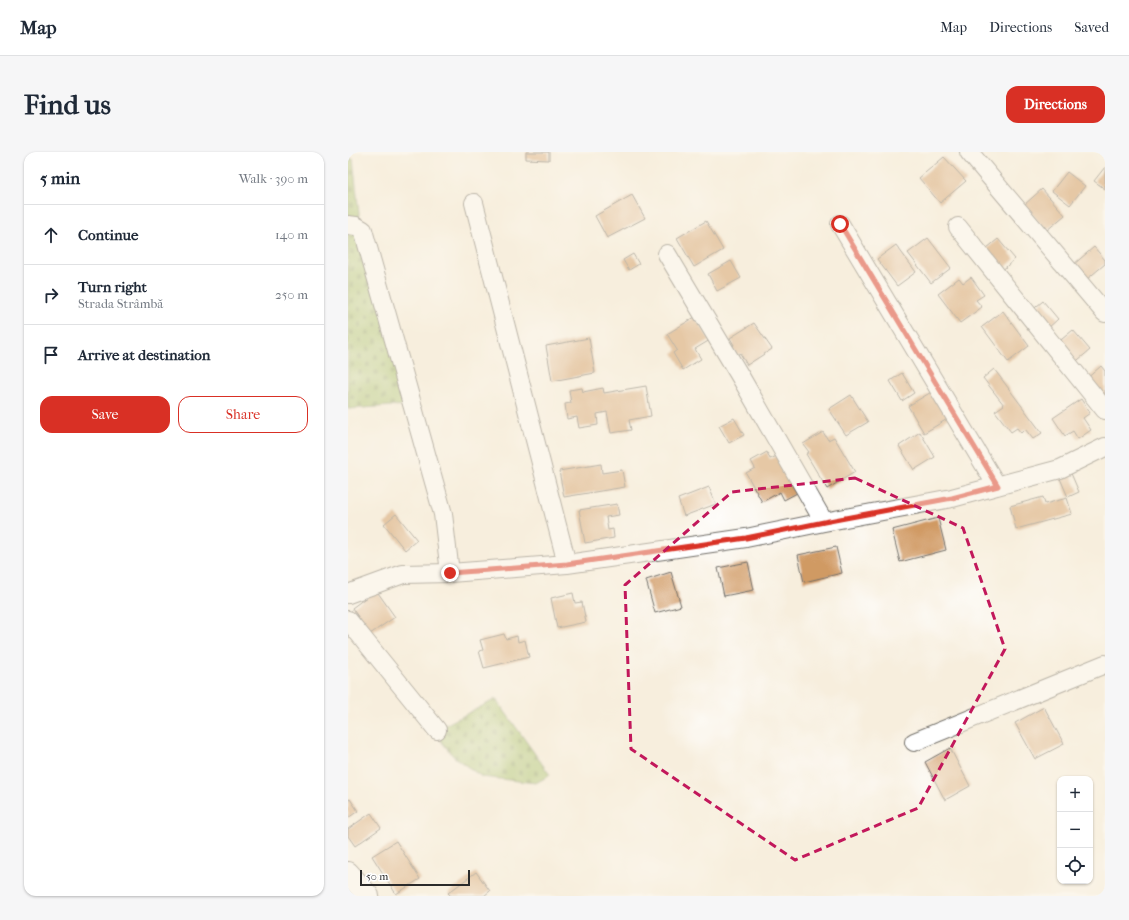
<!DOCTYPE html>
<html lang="en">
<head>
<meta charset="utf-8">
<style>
  :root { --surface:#fff; --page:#f6f6f7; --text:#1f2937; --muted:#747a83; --line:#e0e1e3; --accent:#d93025 }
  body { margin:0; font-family:"IM FELL French Canon",serif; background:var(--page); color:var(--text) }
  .controls { position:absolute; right:12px; bottom:12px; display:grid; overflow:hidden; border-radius:8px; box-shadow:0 1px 3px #0004 }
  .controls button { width:36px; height:36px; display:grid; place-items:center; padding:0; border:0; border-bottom:1px solid var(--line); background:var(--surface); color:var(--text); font:20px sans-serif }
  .scale { position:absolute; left:12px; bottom:10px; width:110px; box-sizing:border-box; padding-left:4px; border:2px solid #2b2b2b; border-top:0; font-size:11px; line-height:14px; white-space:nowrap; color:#2b2b2b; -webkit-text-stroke:3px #fff; paint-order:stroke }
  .stop { position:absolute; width:12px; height:12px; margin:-9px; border:3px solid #d93025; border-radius:50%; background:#fff }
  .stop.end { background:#d93025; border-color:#fff; box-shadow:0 1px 4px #0008 }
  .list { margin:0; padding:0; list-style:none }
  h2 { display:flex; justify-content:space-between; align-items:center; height:52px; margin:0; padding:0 16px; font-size:17px }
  h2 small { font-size:13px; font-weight:400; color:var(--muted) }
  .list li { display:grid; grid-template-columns:26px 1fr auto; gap:12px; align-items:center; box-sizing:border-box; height:60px; padding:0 16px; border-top:1px solid var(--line) }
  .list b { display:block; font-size:15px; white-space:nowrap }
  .list p { margin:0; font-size:13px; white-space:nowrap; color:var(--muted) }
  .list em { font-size:13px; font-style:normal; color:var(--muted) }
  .actions { display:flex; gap:8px; padding:12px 16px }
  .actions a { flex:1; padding:9px 0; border:1px solid var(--accent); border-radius:12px; text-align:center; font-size:14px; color:var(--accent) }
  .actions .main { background:var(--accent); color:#fff }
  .icon { flex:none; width:22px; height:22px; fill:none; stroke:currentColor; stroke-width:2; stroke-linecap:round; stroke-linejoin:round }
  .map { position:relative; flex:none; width:757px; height:744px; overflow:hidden; border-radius:12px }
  header { display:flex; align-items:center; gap:24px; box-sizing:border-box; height:56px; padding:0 20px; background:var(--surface); border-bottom:1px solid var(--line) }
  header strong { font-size:19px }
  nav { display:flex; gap:22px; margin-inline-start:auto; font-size:14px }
  .intro { display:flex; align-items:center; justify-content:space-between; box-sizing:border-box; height:96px; padding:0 24px }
  h1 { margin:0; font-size:28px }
  .button { padding:10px 18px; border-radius:12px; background:var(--accent); color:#fff; font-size:14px; font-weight:700 }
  main { display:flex; gap:24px; padding:0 24px }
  aside { flex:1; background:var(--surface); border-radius:12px; box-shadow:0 1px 3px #0004 }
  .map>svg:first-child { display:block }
  .cemetery { fill:url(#cemetery-stones); stroke:#667548 }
  .building { fill:#d09a63 }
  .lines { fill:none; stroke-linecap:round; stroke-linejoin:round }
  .minor-casing { stroke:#726f69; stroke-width:20 }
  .highway-casing { stroke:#726f69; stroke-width:24 }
  .minor { stroke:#fff; stroke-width:18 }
  .highway { stroke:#fff; stroke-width:22 }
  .route { stroke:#d93025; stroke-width:5 }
  .marked { fill:none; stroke:#c2185b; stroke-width:3; stroke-dasharray:8 5; stroke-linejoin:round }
</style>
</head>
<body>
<header>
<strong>Map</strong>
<nav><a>Map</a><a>Directions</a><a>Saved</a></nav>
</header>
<div class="intro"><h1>Find us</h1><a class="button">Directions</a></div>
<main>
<aside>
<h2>5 min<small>Walk · 390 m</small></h2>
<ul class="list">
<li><svg class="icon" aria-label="ahead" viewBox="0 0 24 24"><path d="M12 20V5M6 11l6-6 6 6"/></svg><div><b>Continue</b></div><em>140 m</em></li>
<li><svg class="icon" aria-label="right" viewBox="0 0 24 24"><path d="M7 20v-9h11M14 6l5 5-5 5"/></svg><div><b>Turn right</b><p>Strada Strâmbă</p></div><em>250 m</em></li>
<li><svg class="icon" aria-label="arrive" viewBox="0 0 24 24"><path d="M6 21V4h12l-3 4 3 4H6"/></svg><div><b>Arrive at destination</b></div></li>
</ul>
<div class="actions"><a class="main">Save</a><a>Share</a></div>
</aside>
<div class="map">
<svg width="757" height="744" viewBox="0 0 757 744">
  <defs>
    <pattern id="cemetery-stones" width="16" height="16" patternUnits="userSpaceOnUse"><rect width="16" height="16" fill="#a1bf66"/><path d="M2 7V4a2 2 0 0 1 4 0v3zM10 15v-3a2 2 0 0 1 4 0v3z" fill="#839b54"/></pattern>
  </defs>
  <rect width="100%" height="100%" fill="#fff"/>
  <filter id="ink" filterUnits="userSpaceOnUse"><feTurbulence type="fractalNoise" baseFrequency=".025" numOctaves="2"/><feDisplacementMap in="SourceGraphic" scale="8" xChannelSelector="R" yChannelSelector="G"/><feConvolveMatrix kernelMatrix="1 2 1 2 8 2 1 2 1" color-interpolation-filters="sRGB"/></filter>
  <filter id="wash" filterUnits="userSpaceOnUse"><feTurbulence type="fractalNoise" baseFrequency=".012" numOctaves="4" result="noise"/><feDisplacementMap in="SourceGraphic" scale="16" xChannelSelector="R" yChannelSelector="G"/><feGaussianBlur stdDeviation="0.9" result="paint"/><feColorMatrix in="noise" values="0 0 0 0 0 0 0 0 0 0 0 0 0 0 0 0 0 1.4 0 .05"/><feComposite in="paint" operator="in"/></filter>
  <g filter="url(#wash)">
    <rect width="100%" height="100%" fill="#f7eedd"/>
    <path class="cemetery" d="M0 7H5L14 89 59 253 0 257Z
      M148 547 202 623 188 631 134 625 106 605 85 579Z"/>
    <g id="blocks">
      <path class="building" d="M178 0H201V8L178 7Z
        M596 5 618 29 592 51 571 26Z
        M757 15V37L746 29Z
        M719 20 737 34 722 53 704 39Z
        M694 37 717 63 698 79 676 53Z
        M284 43 297 66 259 86 247 64Z
        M358 69 375 98 346 115 329 86Z
        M580 86 603 116 583 131 560 101Z
        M650 87 667 107 651 121 633 101Z
        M548 93 568 120 549 134 529 107Z
        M746 95 757 108V112L738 128 725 113Z
        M285 102 291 112 281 118 275 108Z
        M383 109 393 126 369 139 360 122Z
        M623 125 636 143 628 148 634 155 612 171 590 142 611 126 615 131Z
        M695 149 710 167 698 178 682 160Z
        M655 159 681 194 660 210 634 175Z
        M347 165 362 188 347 197 353 207 335 218 325 201 329 198 319 182Z
        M406 171 424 197 399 213 392 201 389 203 383 195 386 193 382 186Z
        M725 178 742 198 725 212 708 192Z
        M241 186 247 221 204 229 198 194Z
        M753 214 757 219V252L737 228Z
        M646 217 694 281 685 287 677 277 673 281 669 276 663 280 647 259 656 253 635 226Z
        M554 221 566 241 554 249 542 229Z
        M298 234 303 264 281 268 283 278 263 281 259 260 249 262 250 273 231 276 229 265 219 267 217 252 223 251 221 238 234 236 235 240 255 236 256 241Z
        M585 239 601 266 576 281 560 254Z
        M503 243 520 270 498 283 481 257Z
        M733 247 742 261 735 266 743 278 730 287 725 279 717 284 705 266Z
        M386 266 396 283 381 291 371 274Z
        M475 280 480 288 486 285 507 320 479 337 458 302 461 300 455 292Z
        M572 280 587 305 566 318 551 294Z
        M419 300 422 307 429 304 449 341 436 348 432 340 414 350 398 321 407 316 403 309Z
        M253 312 254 321 274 318 277 335 216 345 211 319Z
        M722 319 731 340 720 345 711 324Z
        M361 335 368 352 336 364 330 347Z
        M695 345 697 352 719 346 724 362 668 377 662 354Z
        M269 352 271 363 258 365 260 378 265 377 266 386 237 391 231 358Z
        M48 362 69 388 57 398 36 372Z
        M590 366 598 398 552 410 544 378Z
        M488 395 494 421 456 430 450 403Z
        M400 410 406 438 376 444 370 416Z
        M323 420 333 454 307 461 298 428Z
        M28 438 47 465 22 482 4 456Z
        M225 441 227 451 234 450 238 470 209 476 203 446Z
        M156 482 158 487 169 484 170 490 177 488 181 505 136 516 131 499 135 498 132 488Z
        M696 555 716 592 687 607 667 571Z
        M602 596 622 634 597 648 577 610Z
        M2 647 10 659 0 666V648Z
        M23 661 33 676 7 694 0 684V677Z
        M48 689 72 727 48 742 24 704Z
        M128 720 142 739 136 744H103L100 741Z"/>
    </g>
  </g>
  <g filter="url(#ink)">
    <use href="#blocks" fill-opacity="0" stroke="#726f69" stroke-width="1"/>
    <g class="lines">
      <g class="minor-casing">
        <path id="minor" d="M621 0 757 161
          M126 51 219 412
          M492 72 649 334
          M0 73 8 74 15 78 95 362 102 421
          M610 75 757 258
          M319 102 392 224 476 370
          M0 442 55 422 102 421 219 412 398 386 476 370 604 346 712 317 757 295
          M0 468 89 578
          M566 590 757 512"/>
      </g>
      <g class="highway-casing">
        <path id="highway" d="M0 721 20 744"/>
      </g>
      <use href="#minor" class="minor"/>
      <use href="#highway" class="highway"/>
    </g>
  </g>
  <g class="lines" filter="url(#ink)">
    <path class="route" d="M102 421 219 412 398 386 476 370 604 346 650 334 492 72"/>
  </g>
  <path d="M0 0H757V744H0ZM507 326 615 376 657 497 570 656 447 708 283 597 277 433 384 340Z" fill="#f7eedd" fill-opacity=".55" fill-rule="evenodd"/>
  <path class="marked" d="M507 326 615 376 657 497 570 656 447 708 283 597 277 433 384 340Z"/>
</svg>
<div class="controls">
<button>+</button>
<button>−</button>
<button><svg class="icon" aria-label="locate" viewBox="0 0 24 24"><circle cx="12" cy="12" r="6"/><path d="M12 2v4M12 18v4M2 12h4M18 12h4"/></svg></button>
</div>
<div class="scale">50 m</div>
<div class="stop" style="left:492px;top:72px"></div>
<div class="stop end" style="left:102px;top:421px"></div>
</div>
</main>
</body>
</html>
